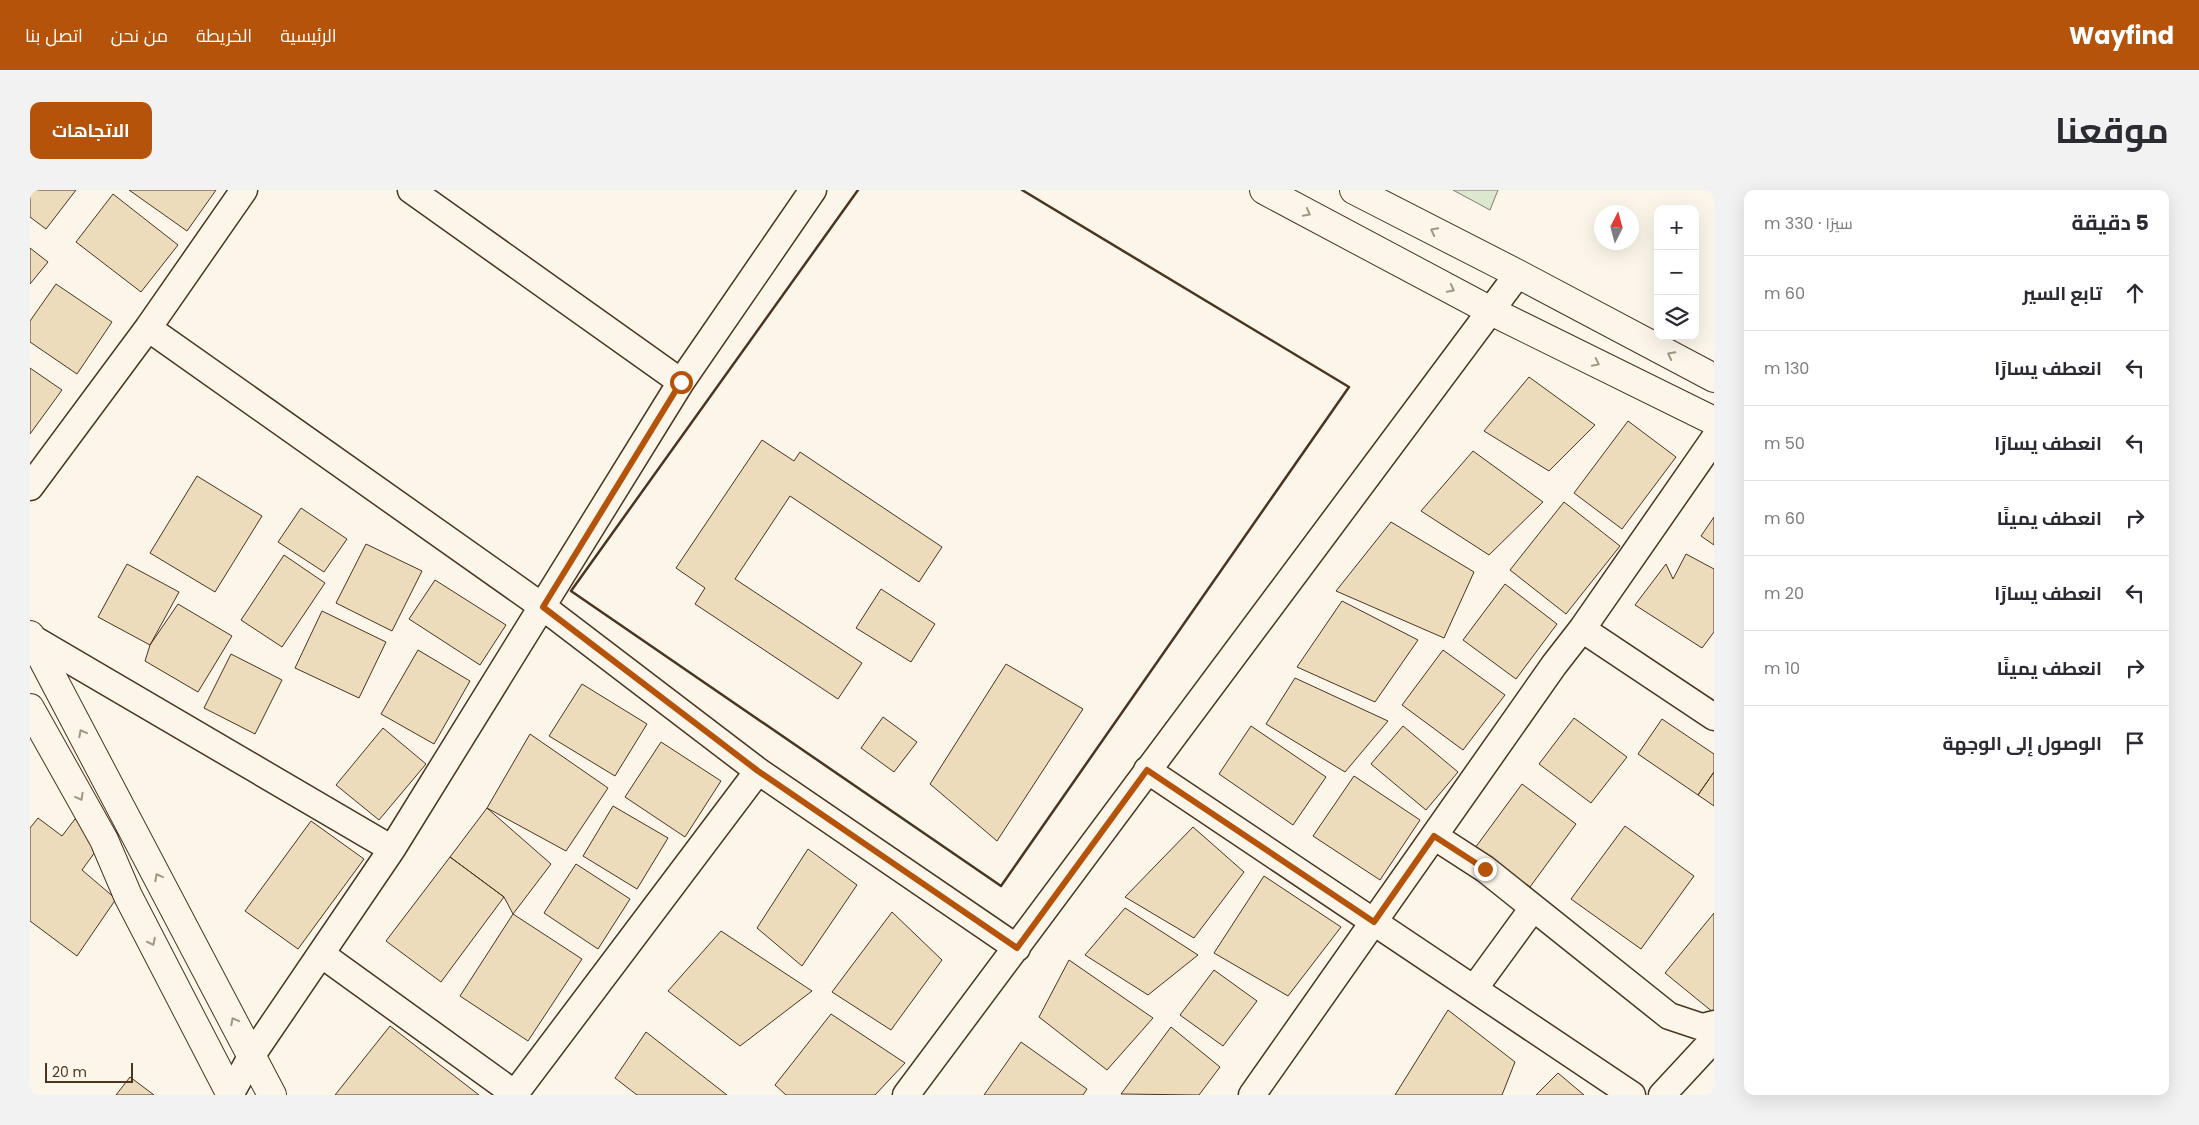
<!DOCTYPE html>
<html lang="ar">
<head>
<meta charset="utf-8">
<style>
  :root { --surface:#fff; --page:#f2f2f3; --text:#2b2b33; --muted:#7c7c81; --line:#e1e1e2; --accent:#b45309 }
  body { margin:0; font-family:Poppins,Cairo,sans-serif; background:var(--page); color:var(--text); direction:rtl }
  .controls { position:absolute; right:15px; top:15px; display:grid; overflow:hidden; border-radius:10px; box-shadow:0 5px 20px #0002 }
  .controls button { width:45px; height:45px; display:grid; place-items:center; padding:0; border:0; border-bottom:1px solid var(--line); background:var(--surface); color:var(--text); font:25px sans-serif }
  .compass { position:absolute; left:1564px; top:15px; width:45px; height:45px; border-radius:50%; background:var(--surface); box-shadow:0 5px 20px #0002; rotate:6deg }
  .scale { position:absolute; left:15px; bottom:12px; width:88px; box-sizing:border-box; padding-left:5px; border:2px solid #4a3520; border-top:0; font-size:14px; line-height:18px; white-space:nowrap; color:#4a3520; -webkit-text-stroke:4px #fbf6e9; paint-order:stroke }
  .stop { position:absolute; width:15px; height:15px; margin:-11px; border:4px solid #b45309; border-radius:50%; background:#fff }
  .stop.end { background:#b45309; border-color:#fff; box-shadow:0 1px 5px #0008 }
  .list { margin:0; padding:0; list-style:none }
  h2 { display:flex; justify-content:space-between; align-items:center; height:65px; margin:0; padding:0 20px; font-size:21px }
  h2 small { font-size:16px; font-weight:400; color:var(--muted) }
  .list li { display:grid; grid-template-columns:32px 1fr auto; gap:15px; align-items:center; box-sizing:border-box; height:75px; padding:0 20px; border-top:1px solid var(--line) }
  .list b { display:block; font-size:19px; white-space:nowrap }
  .list em { font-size:16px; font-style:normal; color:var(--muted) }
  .icon { flex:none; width:28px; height:28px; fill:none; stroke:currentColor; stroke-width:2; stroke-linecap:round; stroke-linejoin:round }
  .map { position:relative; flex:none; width:1684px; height:905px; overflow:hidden; direction:ltr; border-radius:10px }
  header { display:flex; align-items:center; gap:30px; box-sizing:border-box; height:70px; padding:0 25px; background:var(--accent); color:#fff }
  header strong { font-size:24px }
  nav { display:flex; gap:28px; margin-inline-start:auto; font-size:18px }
  .intro { display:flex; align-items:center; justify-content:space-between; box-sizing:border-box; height:120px; padding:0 30px }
  h1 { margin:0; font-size:35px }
  .button { padding:12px 22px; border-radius:10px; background:var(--accent); color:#fff; font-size:18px; font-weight:700 }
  main { display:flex; gap:30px; padding:0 30px }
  aside { flex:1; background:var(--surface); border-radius:10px; box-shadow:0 5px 20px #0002 }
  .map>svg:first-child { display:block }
  .green { fill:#dce7d0; stroke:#887966 }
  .building { fill:#ecdcbc; stroke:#4a3520 }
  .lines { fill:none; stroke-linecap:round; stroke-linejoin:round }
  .minor-casing { stroke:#4a3520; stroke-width:29 }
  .tertiary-casing { stroke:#4a3520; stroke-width:30 }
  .minor { stroke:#fbf6e9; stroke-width:26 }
  .tertiary { stroke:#fbf6e9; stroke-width:28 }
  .wall { stroke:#4a3520; stroke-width:2.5 }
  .oneway { stroke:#a29684 }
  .route { stroke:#b45309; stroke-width:6 }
</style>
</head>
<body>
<header>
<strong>Wayfind</strong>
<nav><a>الرئيسية</a><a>الخريطة</a><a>من نحن</a><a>اتصل بنا</a></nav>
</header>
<div class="intro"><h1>موقعنا</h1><a class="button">الاتجاهات</a></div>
<main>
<aside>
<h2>5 دقيقة<small>سيرًا · 330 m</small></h2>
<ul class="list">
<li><svg class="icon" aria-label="ahead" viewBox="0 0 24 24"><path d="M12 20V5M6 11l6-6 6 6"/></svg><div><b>تابع السير</b></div><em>60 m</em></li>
<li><svg class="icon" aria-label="left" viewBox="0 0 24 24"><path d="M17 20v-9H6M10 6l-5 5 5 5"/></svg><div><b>انعطف يسارًا</b></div><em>130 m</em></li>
<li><svg class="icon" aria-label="left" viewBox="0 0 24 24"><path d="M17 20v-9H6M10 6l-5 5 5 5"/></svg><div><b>انعطف يسارًا</b></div><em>50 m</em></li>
<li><svg class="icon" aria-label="right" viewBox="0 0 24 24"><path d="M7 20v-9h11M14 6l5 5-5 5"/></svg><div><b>انعطف يمينًا</b></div><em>60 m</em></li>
<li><svg class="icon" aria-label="left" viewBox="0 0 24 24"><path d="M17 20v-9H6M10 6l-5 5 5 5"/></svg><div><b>انعطف يسارًا</b></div><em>20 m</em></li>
<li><svg class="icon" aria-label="right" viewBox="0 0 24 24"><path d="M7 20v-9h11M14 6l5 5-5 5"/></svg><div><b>انعطف يمينًا</b></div><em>10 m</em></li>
<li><svg class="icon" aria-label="arrive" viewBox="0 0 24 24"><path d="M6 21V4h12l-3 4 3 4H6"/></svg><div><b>الوصول إلى الوجهة</b></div></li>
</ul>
</aside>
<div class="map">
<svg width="1684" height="905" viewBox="0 0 1684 905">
  <rect width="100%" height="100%" fill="#fbf6e9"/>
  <path class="green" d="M1423 0H1468L1460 20Z"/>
  <path class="building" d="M0 0H46L16 39 0 27Z
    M99 0H186L157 41Z
    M83 4 148 55 111 102 46 52Z
    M0 58 18 72 0 94Z
    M26 94 82 132 47 184 0 152V131Z
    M0 178 32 200 0 244Z
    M1499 187 1565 235 1519 281 1454 241Z
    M1598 231 1646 267 1592 339 1544 303Z
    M732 250 764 271 770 262 912 357 889 392 760 306 705 389 832 473 808 509 665 414 675 398 646 378Z
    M1443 261 1513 312 1459 365 1391 321Z
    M167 286 232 326 185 402 120 363Z
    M1534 312 1590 356 1536 424 1480 380Z
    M271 318 317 349 294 382 248 352Z
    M1684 327V355L1671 346Z
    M1361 332 1444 382 1414 448 1306 401Z
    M336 354 392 381 362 441 306 413Z
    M1656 364 1684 379V442L1672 458 1605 415 1636 374 1643 389Z
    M254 365 295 393 252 457 211 430Z
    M97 374 149 402 120 455 68 427Z
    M405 390 476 435 450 475 379 429Z
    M1475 394 1527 434 1486 489 1433 450Z
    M851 399 905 434 881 472 826 438Z
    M1312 411 1388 450 1345 512 1267 477Z
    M148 414 202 446 168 502 115 471 120 455Z
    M292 421 356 452 329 508 265 478Z
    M388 460 440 491 404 554 351 524Z
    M1413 460 1475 505 1433 560 1372 515Z
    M201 464 252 490 225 544 174 518Z
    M976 474 1053 519 967 651 900 594Z
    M1265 488 1358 531 1315 582 1236 534Z
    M552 494 617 534 585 586 519 546Z
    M853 527 887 552 864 582 831 558Z
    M1544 528 1597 567 1561 613 1509 574Z
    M1632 529 1684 564V582L1668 605 1608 564Z
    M1221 536 1296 587 1263 635 1189 584Z
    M1373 536 1428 582 1396 620 1341 574Z
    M353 538 396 574 349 630 306 595Z
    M500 544 578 598 536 661 457 618Z
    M631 552 691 591 655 647 595 607Z
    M1684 582V616L1668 605Z
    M1324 586 1390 630 1350 690 1283 646Z
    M1492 594 1546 634 1500 697 1445 658Z
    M583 616 638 648 607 699 553 666Z
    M457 618 521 674 483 724 474 707 420 667Z
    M8 628 32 646 45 629 73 651 52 680 86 709 47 766 0 731V638Z
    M281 631 334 669 268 759 215 721Z
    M1595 636 1664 686 1611 759 1541 709Z
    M1163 637 1214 682 1164 748 1095 707Z
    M778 659 827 695 772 776 727 738Z
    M420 667 474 707 411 792 356 751Z
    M546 674 600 709 568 759 514 723Z
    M1234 686 1311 737 1258 806 1184 763Z
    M1095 718 1168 765 1118 805 1055 765Z
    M862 722 912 770 861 840 802 802Z
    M1684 723V823L1635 783Z
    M483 724 552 769 498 851 430 806Z
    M691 741 782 801 710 856 638 801Z
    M1039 770 1123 828 1077 880 1009 827Z
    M1184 780 1227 811 1193 856 1150 825Z
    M1418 820 1485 872 1472 905H1365Z
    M801 824 875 873 845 905H756L745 895Z
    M360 836 449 905H305Z
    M1141 837 1190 877 1169 905 1091 904Z
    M616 842 697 905H607L585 888Z
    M991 852 1057 899 1053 905H954Z
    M1528 883 1554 905H1506Z
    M100 887 124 905H86Z"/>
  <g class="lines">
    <g class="minor-casing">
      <path id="minor" d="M381 0 651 192
        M118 138 513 417 728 581 987 758
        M0 297 118 138 214 0
        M1552 439 1684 527
        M2 448 362 659
        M1117 580 1602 905
        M1404 646 1455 679 1639 826 1672 837 1684 834
        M291 764 485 904
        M1444 799 1503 718
        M200 905 222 865 362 659 651 192 783 0
        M484 905 728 581
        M876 905 1488 84
        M1222 905 1524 475 1552 439 1684 249
        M1632 905 1684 849"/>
    </g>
    <g class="tertiary-casing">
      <path id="tertiary" d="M1234 0 1461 121 1684 231
        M1324 0 1488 84 1684 188
        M0 445 242 905
        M0 518 74 650 98 706 201 905"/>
    </g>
    <use href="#minor" class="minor"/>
    <use href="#tertiary" class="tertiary"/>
    <path class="wall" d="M828 0 541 401 971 696 1319 197 992 0"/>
  </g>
  <defs><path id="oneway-chevron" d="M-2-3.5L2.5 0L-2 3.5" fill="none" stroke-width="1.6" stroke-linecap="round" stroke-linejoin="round" transform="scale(1.25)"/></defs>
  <g class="oneway">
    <use href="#oneway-chevron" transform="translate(1277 23) rotate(28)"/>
    <use href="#oneway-chevron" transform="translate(1404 41) rotate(-153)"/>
    <use href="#oneway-chevron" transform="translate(1421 99) rotate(28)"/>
    <use href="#oneway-chevron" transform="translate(1641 165) rotate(-152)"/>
    <use href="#oneway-chevron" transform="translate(1566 173) rotate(26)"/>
    <use href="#oneway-chevron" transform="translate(52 543) rotate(-118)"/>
    <use href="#oneway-chevron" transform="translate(50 607) rotate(61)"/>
    <use href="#oneway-chevron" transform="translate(128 687) rotate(-118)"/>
    <use href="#oneway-chevron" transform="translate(122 752) rotate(63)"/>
    <use href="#oneway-chevron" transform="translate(204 831) rotate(-118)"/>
  </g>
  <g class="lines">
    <path class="route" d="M651 192 513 417 728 581 987 758 1117 580 1344 732 1404 646 1455 679"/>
  </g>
</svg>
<div class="controls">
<button>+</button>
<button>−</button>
<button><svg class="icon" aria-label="layers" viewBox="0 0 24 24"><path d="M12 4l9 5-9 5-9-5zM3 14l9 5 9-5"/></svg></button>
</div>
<svg class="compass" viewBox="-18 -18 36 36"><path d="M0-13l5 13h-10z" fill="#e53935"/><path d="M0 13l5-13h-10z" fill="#7c7c81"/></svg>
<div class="scale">20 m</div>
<div class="stop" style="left:651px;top:192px"></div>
<div class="stop end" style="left:1455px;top:679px"></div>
</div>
</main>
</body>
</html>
